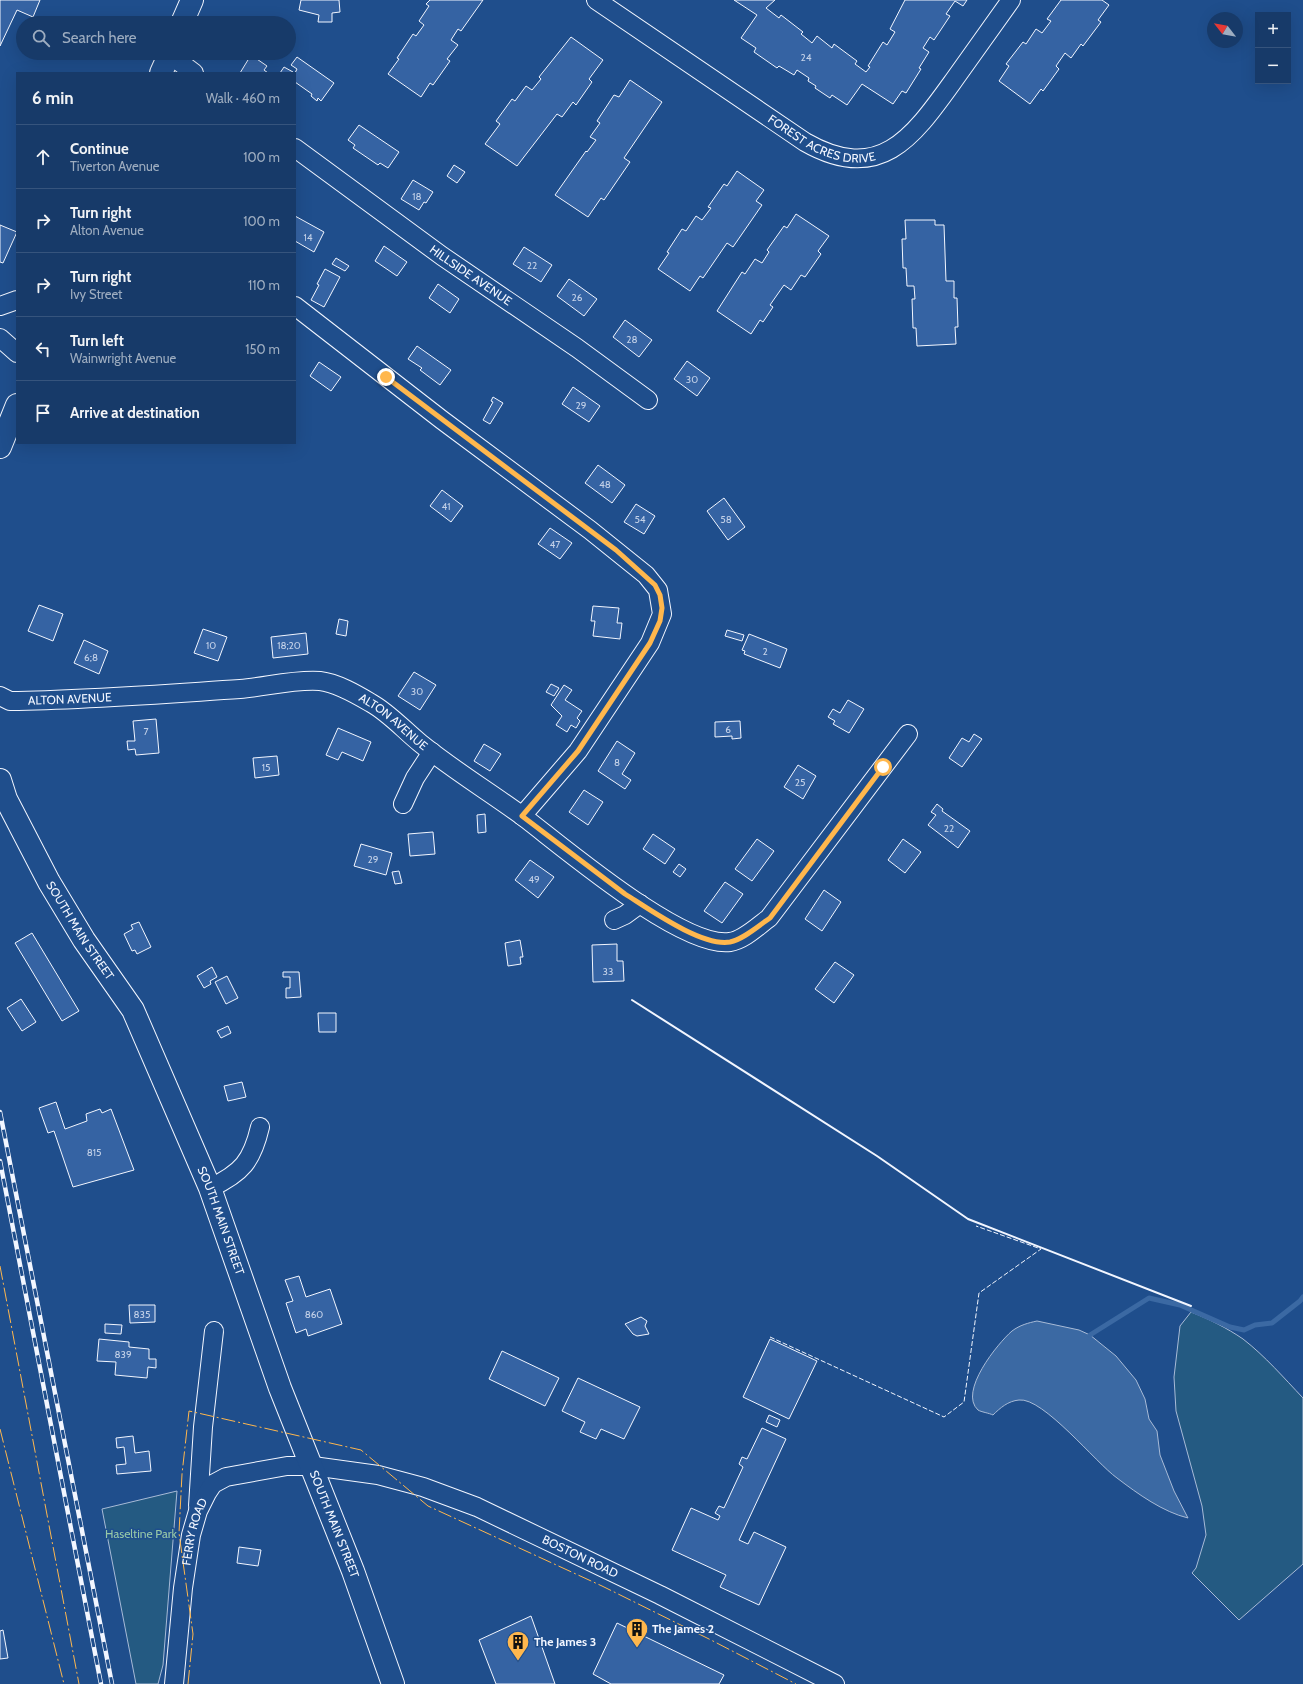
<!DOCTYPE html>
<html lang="en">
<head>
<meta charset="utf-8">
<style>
  :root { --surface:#173a69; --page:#244571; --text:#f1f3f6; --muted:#9eadc0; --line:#36547d }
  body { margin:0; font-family:Cabin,sans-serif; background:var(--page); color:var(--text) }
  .controls { position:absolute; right:12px; top:12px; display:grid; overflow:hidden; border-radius:0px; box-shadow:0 4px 16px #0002 }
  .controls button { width:36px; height:36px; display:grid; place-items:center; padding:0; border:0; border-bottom:1px solid var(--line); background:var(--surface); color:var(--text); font:20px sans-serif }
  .compass { position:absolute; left:1207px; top:12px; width:36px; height:36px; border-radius:50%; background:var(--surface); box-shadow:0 4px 16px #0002; rotate:301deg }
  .stop { position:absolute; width:12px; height:12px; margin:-9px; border:3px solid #ffb74d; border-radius:50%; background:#fff }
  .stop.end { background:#ffb74d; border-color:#fff; box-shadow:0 1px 4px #0008 }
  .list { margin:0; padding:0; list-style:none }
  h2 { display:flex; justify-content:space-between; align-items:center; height:52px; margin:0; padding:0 16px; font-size:17px }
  h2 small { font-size:13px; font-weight:400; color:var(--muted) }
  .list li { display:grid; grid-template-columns:26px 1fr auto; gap:12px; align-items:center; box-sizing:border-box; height:64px; padding:0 16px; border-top:1px solid var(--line) }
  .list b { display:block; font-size:15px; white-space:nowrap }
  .list p { margin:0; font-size:13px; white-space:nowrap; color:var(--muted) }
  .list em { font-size:13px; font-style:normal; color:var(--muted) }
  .icon { flex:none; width:22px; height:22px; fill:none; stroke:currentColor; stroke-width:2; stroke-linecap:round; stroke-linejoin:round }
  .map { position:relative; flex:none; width:1303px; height:1684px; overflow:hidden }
  .search { position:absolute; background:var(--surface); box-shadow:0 4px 16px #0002; left:16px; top:16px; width:280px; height:44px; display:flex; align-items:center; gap:10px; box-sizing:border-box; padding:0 14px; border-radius:22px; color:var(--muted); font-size:15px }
  .panel { position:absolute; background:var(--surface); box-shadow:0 4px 16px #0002; left:16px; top:72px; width:280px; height:372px; border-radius:0px }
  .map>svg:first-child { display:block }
  .green { fill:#245a82; stroke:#a8bbd7 }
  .water { fill:#3b69a3; stroke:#a8bbd7 }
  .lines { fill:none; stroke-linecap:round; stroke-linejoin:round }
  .stream { stroke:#3b69a3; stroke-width:5 }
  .building { fill:#3563a3; stroke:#f2f6ff }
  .minor-casing { stroke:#f2f6ff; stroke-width:20 }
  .major-casing { stroke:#f2f6ff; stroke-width:24 }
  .minor { stroke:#1f4e8c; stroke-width:18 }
  .major { stroke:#1f4e8c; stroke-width:22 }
  .rail-casing { stroke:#f2f6ff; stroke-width:4.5 }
  .rail { stroke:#1f4e8c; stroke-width:3; stroke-dasharray:9; stroke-linecap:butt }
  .fence { stroke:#f2f6ff; stroke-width:1; stroke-dasharray:5 2; stroke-linecap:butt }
  .wall { stroke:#f2f6ff; stroke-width:2 }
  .power { stroke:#ffb74d; stroke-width:1; stroke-dasharray:14 3 2 3; stroke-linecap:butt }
  .route { stroke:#ffb74d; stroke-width:5 }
  .labels { text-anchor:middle; stroke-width:3; stroke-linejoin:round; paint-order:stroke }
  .number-label { font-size:10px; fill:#c3d1e8 }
  .street-label { font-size:12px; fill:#f2f6ff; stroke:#1f4e8c }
  .park-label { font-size:12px; fill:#97c8a6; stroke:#1f4e8c }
  .poi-label { font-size:12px; font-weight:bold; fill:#f2f6ff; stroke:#1f4e8c; text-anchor:start }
</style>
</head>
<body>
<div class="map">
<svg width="1303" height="1684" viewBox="0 0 1303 1684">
  <rect width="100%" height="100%" fill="#1f4e8c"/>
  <path class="green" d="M1191 1312C1209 1319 1227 1328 1243 1339 1265 1356 1284 1378 1303 1398V1564L1239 1620 1192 1573 1196 1568 1206 1535 1202 1506 1176 1411 1174 1377 1180 1326Z
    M177 1491 163 1665 158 1684H136L102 1509Z"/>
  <path class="water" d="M1037 1321 1079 1330 1090 1335 1116 1356 1136 1380 1145 1399 1149 1419 1157 1431 1160 1455 1174 1491 1188 1518C1163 1512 1138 1494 1117 1478 1096 1463 1043 1397 1019 1400 1008 1401 1000 1408 993 1415 989 1413 981 1412 978 1410 958 1392 998 1343 1012 1331 1020 1325 1028 1323 1037 1321Z"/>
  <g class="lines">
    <path class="stream" d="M1090 1335 1149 1298 1180 1305 1230 1327 1244 1330 1255 1325 1272 1323 1300 1301 1303 1297"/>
  </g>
  <path class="building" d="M0 0H40L33 17 17 10 0 46Z
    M301 0H339L340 12 332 13V22H318L319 15 299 10Z
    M430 0H483L461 31 458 29 451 40 458 45 447 59 450 61 433 85 430 83 421 97 388 74 399 59 397 58 413 34 416 36 424 25 419 21 429 6 426 4Z
    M734 0H775L766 8 779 18 781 15 803 32 801 34 812 43 817 36 832 48 834 44 857 61 855 64 866 72 870 67 868 66 883 42 887 45 895 32 890 29 905 0H967L963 6 955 1 946 14 950 16 934 40 930 37 923 48 929 52 919 68 921 69 906 93 902 91 893 104 862 84 847 105 832 95 830 98 815 88 816 86 808 81 809 78 797 70 794 75 779 66 777 68 754 52 756 48 741 38 757 15Z
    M1061 0H1102L1109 5 1098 20 1101 22 1083 46 1081 44 1071 58 1065 53 1056 66 1059 69 1043 91 1041 89 1030 104 999 81 1009 66 1006 64 1023 42 1026 44 1036 29 1042 33 1051 21 1047 19Z
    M571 37 603 60 589 79 592 82 576 105 573 102 562 117 557 114 517 166 485 144 500 124 496 121 512 99 515 101 526 86 532 90 541 79 539 77Z
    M251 55 267 66 264 70 268 73H240Z
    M297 57 334 83 321 101 318 98 317 101 311 96 312 94 295 82V73L297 69 291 65Z
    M284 67 293 72V73H280Z
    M630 80 662 102 624 158 630 162 604 200 601 198 588 217 555 195 586 151 587 152 596 140 590 137 600 123 597 121 614 95 619 97Z
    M359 125 399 152 388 168 380 163 378 165 353 148 355 145 348 140Z
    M454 165 465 172 457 183 447 176Z
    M737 171 764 190 756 201 762 205 733 247 727 243 703 278 700 276 690 291 658 269 669 253 667 252 682 229 686 231 696 216 702 220 711 208 708 207 724 184 727 186Z
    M413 180 433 192 426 203 424 202 419 210 401 199Z
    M796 214 829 236 818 251 821 254 805 277 801 275 791 290 784 285 770 305 773 307 763 322 760 320 751 334 717 311 742 272 745 274 755 259 762 263 769 252 767 250 784 226 787 228Z
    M295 216 324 232 314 252 295 241Z
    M905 220H935V225H944L946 281H954V298H957L958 327H955L956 344 917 346 916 328H913L912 299H915L914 286H907L906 268H903L902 239H906Z
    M0 225 17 232 3 263 0 262Z
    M384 246 407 262 397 276 375 261Z
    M524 247 552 265 541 282 513 264Z
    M336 258 349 266 345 271 332 264Z
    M325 269 340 277 324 307 311 300 319 285 317 284Z
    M569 279 597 299 584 316 557 296Z
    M438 284 459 299 450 313 429 298Z
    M625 320 652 340 639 357 613 337Z
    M417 346 451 370 440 385 420 370 422 368 408 359Z
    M687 361 710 378 697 396 674 379Z
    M319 362 341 377 331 391 310 376Z
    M573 387 600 406 589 422 562 404Z
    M493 397 503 403 490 424 483 420 493 402 491 401Z
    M598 465 625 485 612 503 585 483Z
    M442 490 463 506 451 522 430 506Z
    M724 498 745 527 728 540 707 511Z
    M636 504 655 516 644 534 624 522Z
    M550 528 572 543 560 559 538 544Z
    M39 605 63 614 53 641 28 631Z
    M593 606 619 608 617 623H622L620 639 593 636 595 621H591Z
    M339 619 348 621 346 636 336 634Z
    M203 629 227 637 218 661 194 653Z
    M727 630 744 635 742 641 725 636Z
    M306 633 308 654 273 658 271 637Z
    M749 634 787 649 780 668 744 654 745 651 742 650Z
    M84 640 108 651 99 674 74 663Z
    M414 672 436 685 420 710 398 696Z
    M551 684 559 688 554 696 546 692Z
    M564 685 572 690 565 700 582 711 577 718 580 721 576 728 571 725 567 732 556 725 562 716 551 705Z
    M848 700 864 709 849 733 833 724 835 721 828 717 833 709 840 713Z
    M156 719 159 753 136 755 135 749 128 750 127 741H135L133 721Z
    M740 721 741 738 732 739V736L715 737V722Z
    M338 728 371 742 363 761 342 752 338 760 326 755Z
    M974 734 982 739 962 767 949 758 962 738 969 742Z
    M617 741 635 753 622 774 631 780 625 789 598 771Z
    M484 744 501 754 490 771 474 761Z
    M277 756 279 775 255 778 253 758Z
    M798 765 816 776 803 799 784 787Z
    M584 790 603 802 588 825 569 812Z
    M937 804 943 809 942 811 970 831 958 848 928 825 936 815 931 812Z
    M485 814 486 832 478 833 477 815Z
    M433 832 435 854 410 856 408 834Z
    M653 834 675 849 665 864 643 849Z
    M757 839 774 851 752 881 735 869Z
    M903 839 921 852 905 873 888 860Z
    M361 844 392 853 386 875 354 866Z
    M530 860 554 877 538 898 515 880Z
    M679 864 686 869 680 877 673 872Z
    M399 871 402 883 395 884 392 872Z
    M725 882 743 894 722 923 704 911Z
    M824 890 841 902 822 931 805 919Z
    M139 922 151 947 137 954 135 950 132 951 124 934 133 929 131 925Z
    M32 933 79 1011 62 1021 15 943Z
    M520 940 523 957H520L521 964 508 966 505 943Z
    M617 944V961H623L624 981 593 982 592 945Z
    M835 962 854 975 834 1003 815 989Z
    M212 967 217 977 210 981 211 984 204 988 197 976Z
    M283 972H299L301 997 286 998V988H290V977H283Z
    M227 976 238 998 226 1004 215 982Z
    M21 999 36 1022 22 1031 7 1008Z
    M318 1013H336V1032H319Z
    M228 1026 231 1033 221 1038 217 1031Z
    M242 1082 246 1097 228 1101 224 1086Z
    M56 1102 65 1129 87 1121 86 1114 100 1109 102 1113 111 1109 134 1170 73 1187 54 1131 48 1133 39 1108Z
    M299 1276 306 1297 330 1289 342 1324 308 1336 306 1329 296 1333 286 1303 293 1301 285 1280Z
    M129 1305H155V1322L130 1323Z
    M641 1317 647 1321 645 1326 649 1334 637 1336 633 1334 625 1324Z
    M105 1324 122 1325 121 1334 105 1333Z
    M99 1339 129 1342V1347L149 1349V1359H156V1368L148 1367 147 1378 115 1375 116 1362 97 1361Z
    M770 1339 817 1361 789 1419 743 1397Z
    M502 1351 559 1378 545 1406 489 1379Z
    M578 1378 640 1407 624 1439 601 1429 596 1439 580 1432 585 1422 562 1411Z
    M769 1415 780 1420 777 1427 766 1422Z
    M762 1428 786 1439 739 1540 748 1544 754 1532 786 1547 759 1605 720 1587 726 1575 672 1550 691 1508 718 1520 720 1516 715 1513 719 1506 724 1508 743 1467 739 1464 742 1457 747 1459Z
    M133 1436 135 1453 149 1451 151 1471 117 1474 116 1465 126 1464 124 1447 117 1448 116 1438Z
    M239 1547 261 1550 258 1566 237 1563Z
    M531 1616 555 1684H496L479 1640Z
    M617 1623 724 1675 719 1684H611L593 1674Z
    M3 1630 8 1658 0 1659V1631Z"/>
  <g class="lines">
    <g class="minor-casing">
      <g id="minor">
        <path id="s1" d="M596 0 805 142C880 185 913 137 954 80 973 53 992 27 1011 0"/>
        <path d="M169 54 194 73"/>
        <path id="s2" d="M295 148 442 256 577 348 648 400"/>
        <path d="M0 306 17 300"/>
        <path d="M295 306 442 420 590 530 646 575 658 590 662 614 650 643 578 751 522 816"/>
        <path d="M0 338 17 353"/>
        <path id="s3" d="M0 696 10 701C87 700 163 694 240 689 266 687 293 679 320 681 337 683 356 694 371 703 389 713 404 730 420 743 452 769 488 791 521 815 561 845 682 949 730 942 744 940 758 926 769 918L908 734"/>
        <path d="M403 804 415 778 432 752"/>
        <path d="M614 920 625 915 640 904"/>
        <path d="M210 1188C242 1173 252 1161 260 1127"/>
        <path d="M198 1506 203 1427 214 1331"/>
        <path id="s4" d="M174 1684 183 1588 191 1535 198 1511 207 1493 213 1484 226 1477 287 1466H313L378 1475 423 1487 477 1507 660 1595 835 1684"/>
      </g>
    </g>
    <g class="major-casing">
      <g id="major">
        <path d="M182 23 192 0"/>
        <path d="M161 73 170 53"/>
        <path d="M0 447 17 405"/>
        <path id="s5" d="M0 780 6 799 49 882 84 940 133 1010 210 1188 280 1388 353 1571 393 1684"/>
      </g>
    </g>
    <use href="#minor" class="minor"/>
    <use href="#major" class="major"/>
    <g class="rail-casing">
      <path id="rail" d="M0 1112 112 1684
        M0 1161 101 1684"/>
    </g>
    <use href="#rail" class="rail"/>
    <path class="fence" d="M770 1337 944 1417 964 1402 979 1293 1041 1249 976 1226"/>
    <path class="wall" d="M632 1000 877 1156 968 1219 1191 1306"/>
    <path class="power" d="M0 1266 79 1684
      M0 1429 64 1684
      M188 1684 193 1634 179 1533 182 1474 189 1411 361 1450 428 1506 602 1586 711 1640 796 1684"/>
  </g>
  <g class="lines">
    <path class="route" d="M386 377 616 550 655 585 660 595 662 608 660 621 650 643 578 751 522 816 625 894C649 909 702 947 730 942 744 939 758 926 770 918L883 767"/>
  </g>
  <defs>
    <g id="building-pin" transform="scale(1.15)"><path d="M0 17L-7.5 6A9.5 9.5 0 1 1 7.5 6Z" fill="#ffb74d" stroke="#1f4e8c"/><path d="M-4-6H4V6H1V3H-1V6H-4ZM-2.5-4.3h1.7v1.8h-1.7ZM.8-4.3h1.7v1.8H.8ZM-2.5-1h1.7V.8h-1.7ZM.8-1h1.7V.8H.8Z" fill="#111"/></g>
  </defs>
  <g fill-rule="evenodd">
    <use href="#building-pin" x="637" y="1629"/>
    <use href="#building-pin" x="518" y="1642"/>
  </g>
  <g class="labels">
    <g class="number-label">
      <text x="806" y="61">24</text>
      <text x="417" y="200">18</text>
      <text x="308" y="241">14</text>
      <text x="532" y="269">22</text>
      <text x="577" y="301">26</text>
      <text x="632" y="343">28</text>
      <text x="692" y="383">30</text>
      <text x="581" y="409">29</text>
      <text x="605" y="488">48</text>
      <text x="446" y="510">41</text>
      <text x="640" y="523">54</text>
      <text x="726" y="523">58</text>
      <text x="555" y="548">47</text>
      <text x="211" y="649">10</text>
      <text x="289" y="649">18;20</text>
      <text x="765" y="655">2</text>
      <text x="91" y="661">6;8</text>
      <text x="417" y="695">30</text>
      <text x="728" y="733">6</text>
      <text x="146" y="735">7</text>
      <text x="617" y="766">8</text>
      <text x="266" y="771">15</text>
      <text x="800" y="786">25</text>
      <text x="949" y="832">22</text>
      <text x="373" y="863">29</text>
      <text x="534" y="883">49</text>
      <text x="608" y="975">33</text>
      <text x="94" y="1156">815</text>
      <text x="142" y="1318">835</text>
      <text x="314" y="1318">860</text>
      <text x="123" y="1358">839</text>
    </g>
    <g class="street-label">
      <text dy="4" stroke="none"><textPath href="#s1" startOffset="268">FOREST ACRES DRIVE</textPath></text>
      <text dy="4" stroke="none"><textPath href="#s2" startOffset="217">HILLSIDE AVENUE</textPath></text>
      <text dy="4" stroke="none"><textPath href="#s3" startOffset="71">ALTON AVENUE</textPath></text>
      <text dy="4" stroke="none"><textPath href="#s3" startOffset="407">ALTON AVENUE</textPath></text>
      <text dy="4" stroke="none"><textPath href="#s5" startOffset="171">SOUTH MAIN STREET</textPath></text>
      <text dy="4" stroke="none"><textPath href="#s5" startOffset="495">SOUTH MAIN STREET</textPath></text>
      <text dy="4" stroke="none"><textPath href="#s5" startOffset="819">SOUTH MAIN STREET</textPath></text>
      <text dy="4" stroke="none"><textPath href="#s4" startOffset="154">FERRY ROAD</textPath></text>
      <text dy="4" stroke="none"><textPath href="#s4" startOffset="593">BOSTON ROAD</textPath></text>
    </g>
    <g class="park-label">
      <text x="141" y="1538">Haseltine Park</text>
    </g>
    <g class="poi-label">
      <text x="652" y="1633">The James 2</text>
      <text x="534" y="1646">The James 3</text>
    </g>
  </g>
</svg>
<div class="controls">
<button>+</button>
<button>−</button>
</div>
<svg class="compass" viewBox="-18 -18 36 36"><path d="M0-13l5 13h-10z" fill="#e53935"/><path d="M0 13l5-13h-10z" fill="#9eadc0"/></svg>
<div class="stop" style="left:883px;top:767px"></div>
<div class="stop end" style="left:386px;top:377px"></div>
<div class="search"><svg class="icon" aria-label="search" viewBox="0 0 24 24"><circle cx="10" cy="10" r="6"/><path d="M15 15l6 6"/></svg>Search here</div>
<section class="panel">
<h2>6 min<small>Walk · 460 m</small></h2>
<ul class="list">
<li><svg class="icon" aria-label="ahead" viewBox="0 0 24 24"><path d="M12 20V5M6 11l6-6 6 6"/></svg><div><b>Continue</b><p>Tiverton Avenue</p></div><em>100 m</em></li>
<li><svg class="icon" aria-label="right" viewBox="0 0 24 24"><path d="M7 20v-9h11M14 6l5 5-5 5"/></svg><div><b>Turn right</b><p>Alton Avenue</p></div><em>100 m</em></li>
<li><svg class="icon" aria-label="right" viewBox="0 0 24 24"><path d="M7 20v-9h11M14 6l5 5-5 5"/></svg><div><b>Turn right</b><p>Ivy Street</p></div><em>110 m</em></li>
<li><svg class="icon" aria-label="left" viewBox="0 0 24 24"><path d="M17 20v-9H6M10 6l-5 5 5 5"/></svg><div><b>Turn left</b><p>Wainwright Avenue</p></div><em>150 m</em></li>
<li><svg class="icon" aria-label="arrive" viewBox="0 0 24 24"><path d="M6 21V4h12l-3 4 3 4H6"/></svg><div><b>Arrive at destination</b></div></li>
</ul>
</section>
</div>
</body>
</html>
